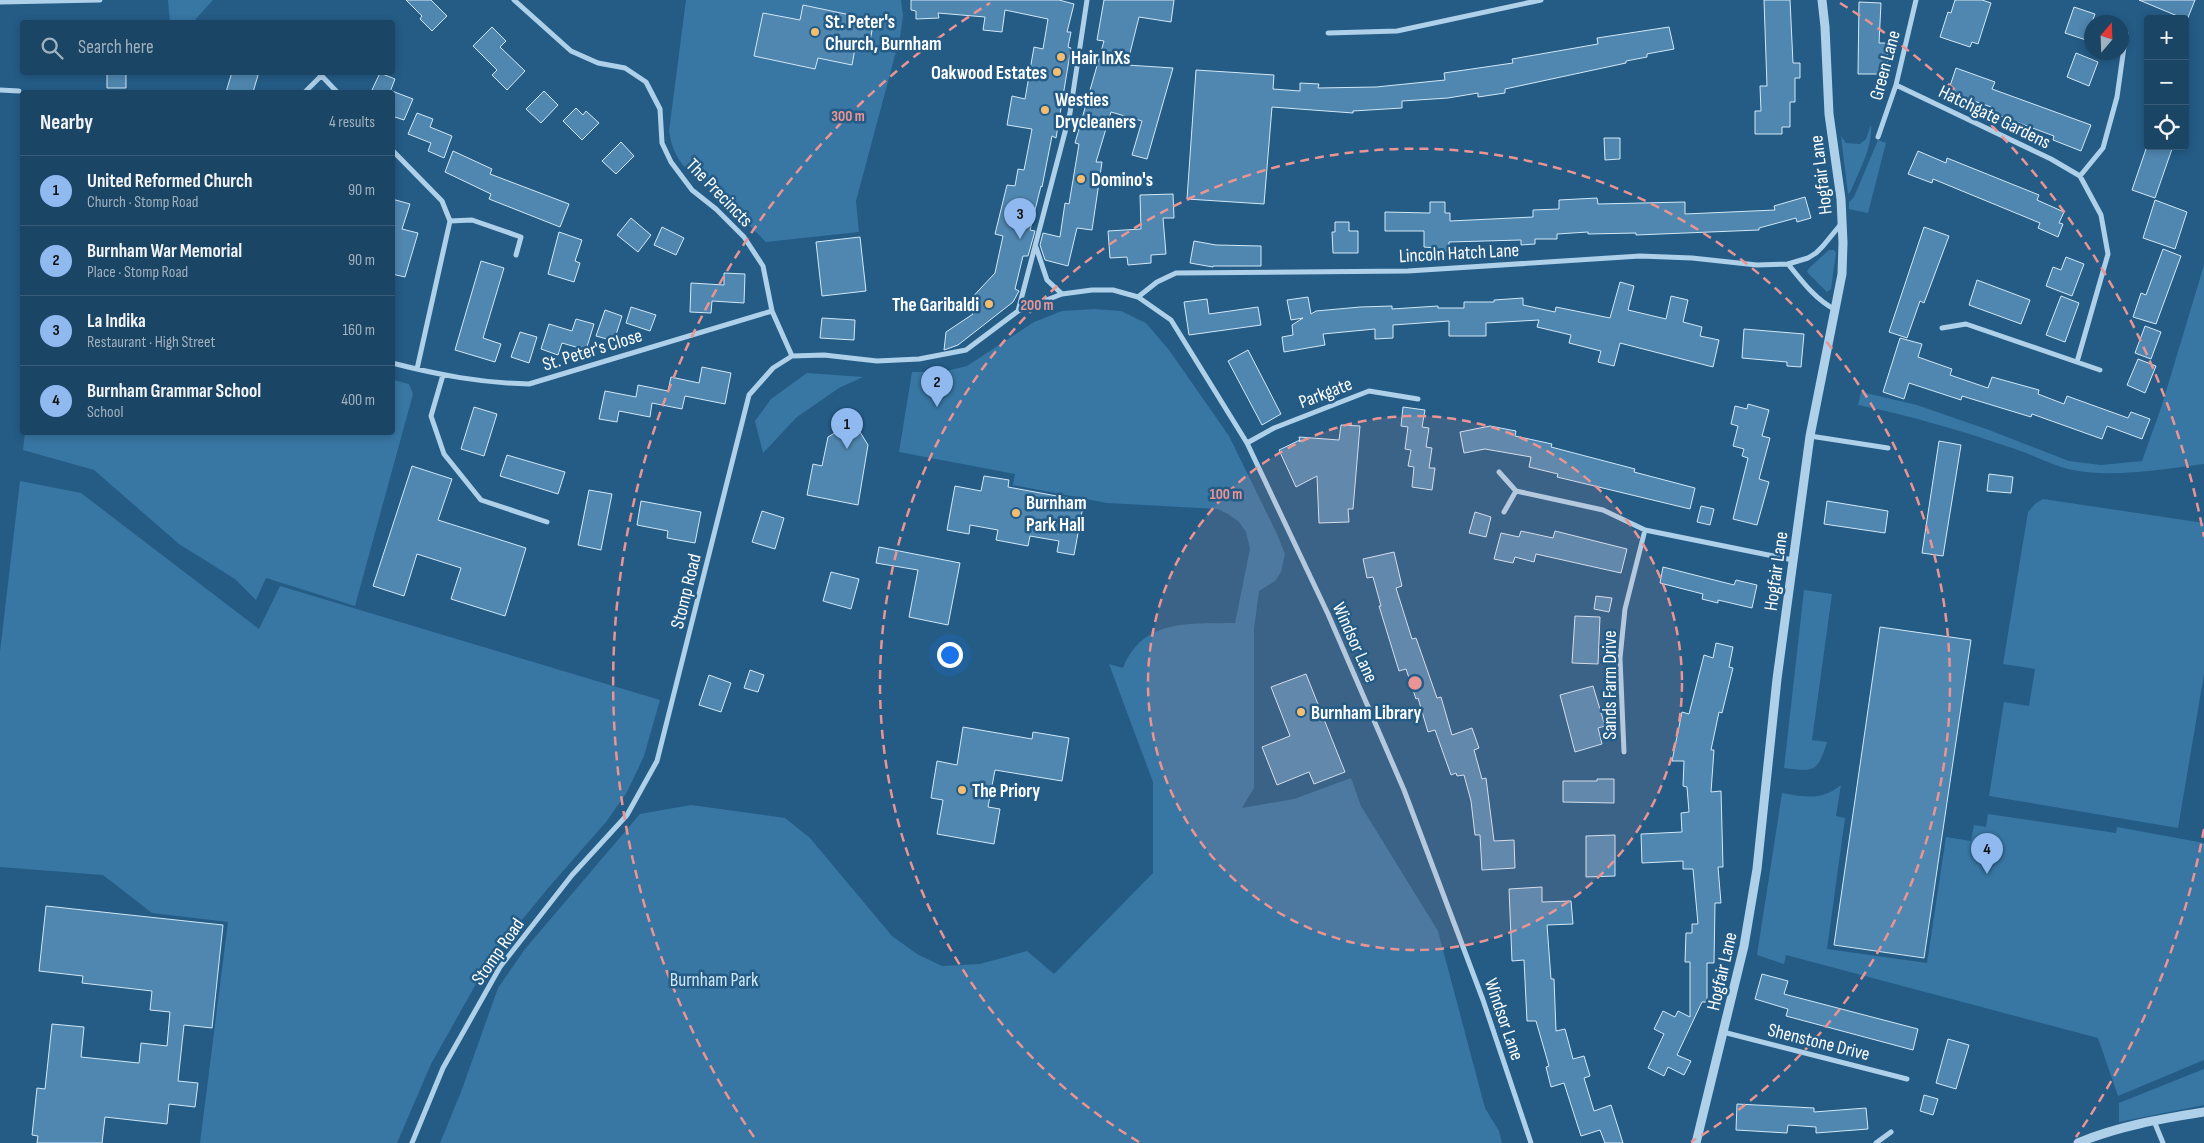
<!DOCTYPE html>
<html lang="en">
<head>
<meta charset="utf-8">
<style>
  :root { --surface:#1b4564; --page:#244c6a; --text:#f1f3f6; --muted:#a0b1bf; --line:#395d78; --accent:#90b9f0 }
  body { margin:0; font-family:"Sofia Sans Condensed",sans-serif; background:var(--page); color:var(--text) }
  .controls { position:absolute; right:15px; top:15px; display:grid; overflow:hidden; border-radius:5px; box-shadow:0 2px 8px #0003 }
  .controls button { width:45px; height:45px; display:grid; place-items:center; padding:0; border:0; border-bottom:1px solid var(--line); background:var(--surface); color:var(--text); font:25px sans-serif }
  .compass { position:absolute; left:2084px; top:15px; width:45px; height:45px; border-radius:50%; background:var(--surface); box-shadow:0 2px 8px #0003; rotate:19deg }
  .you { position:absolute; left:949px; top:654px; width:18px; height:18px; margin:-12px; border:4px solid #fff; border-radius:50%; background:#1a73e8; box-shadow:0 0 0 8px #1a73e833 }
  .badge { display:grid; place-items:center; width:32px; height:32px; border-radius:50%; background:var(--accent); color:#111; font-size:16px; font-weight:700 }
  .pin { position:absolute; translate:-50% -41px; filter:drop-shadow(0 1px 2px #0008) }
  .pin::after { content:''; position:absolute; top:26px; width:18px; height:15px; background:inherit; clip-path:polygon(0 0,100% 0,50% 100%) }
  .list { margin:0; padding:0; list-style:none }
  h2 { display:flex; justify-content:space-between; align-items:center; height:65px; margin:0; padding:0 20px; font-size:21px }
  h2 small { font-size:16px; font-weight:400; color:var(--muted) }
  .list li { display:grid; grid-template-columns:32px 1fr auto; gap:15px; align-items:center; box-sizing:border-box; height:70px; padding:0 20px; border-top:1px solid var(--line) }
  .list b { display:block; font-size:19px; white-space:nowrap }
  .list p { margin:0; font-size:16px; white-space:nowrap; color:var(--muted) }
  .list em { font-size:16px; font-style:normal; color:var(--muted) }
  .icon { flex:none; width:28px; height:28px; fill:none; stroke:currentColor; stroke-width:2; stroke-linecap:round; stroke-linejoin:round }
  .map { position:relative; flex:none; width:2204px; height:1143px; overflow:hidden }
  .search { position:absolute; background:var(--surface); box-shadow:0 2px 8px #0003; left:20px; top:20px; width:375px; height:55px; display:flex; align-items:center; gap:12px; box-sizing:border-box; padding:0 18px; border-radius:5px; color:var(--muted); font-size:19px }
  .panel { position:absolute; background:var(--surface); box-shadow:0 2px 8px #0003; left:20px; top:90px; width:375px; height:345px; border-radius:5px }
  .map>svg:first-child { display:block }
  .green { fill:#3876a3 }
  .building { fill:#5087b0; stroke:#d2e8f7 }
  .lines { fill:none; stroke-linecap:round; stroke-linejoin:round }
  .minor { stroke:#aed0e9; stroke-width:5 }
  .tertiary { stroke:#aed0e9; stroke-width:9 }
  .ring { fill:none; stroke:#ea9494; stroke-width:2.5; stroke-dasharray:9 6 }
  .poi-dot { fill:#f4bd71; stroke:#245c86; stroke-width:2 }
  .labels { text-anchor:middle; stroke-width:5; stroke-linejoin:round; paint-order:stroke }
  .poi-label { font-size:19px; font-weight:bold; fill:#fff; stroke:#245c86; text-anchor:start }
  .street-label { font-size:19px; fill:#fff; stroke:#245c86 }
  .park-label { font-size:19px; fill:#d2e8f7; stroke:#245c86 }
  .centre { fill:#ea9494; stroke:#245c86; stroke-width:2.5 }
  .ring-label { font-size:15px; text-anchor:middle; font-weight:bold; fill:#ea9494; stroke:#245c86; stroke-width:5; stroke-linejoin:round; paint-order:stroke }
</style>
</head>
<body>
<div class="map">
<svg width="2204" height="1143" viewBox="0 0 2204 1143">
  <rect width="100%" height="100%" fill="#245c86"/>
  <path class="green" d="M213 0 193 22H170L168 0Z
    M686 0H901L903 16 900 37 856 201 859 232 766 242C749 226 733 208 716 193 691 173 674 165 669 131Z
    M1871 125C1873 147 1859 171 1851 191L1848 194 1841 136 1846 143 1860 144 1866 139Z
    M1878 140 1886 143 1868 213 1849 209V202L1854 197Z
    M1829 250H1834L1836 253 1831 289 1827 292 1807 272 1809 268Z
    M2204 265V464C2162 469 2110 479 2068 469 2050 464 2033 455 2015 449 1962 431 1912 416 1858 405L1861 392 1917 405 1989 430 2069 461 2101 465 2142 461 2161 408Z
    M1094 309 1121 311 1146 323 1169 350 1229 436 1277 534 1285 554 1281 572 1275 581 1259 591 1254 629V788L1242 808 1294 799 1351 778 1361 806 1438 931 1485 1108 1499 1131 1502 1143H440L461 1092 498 988 525 949 640 814 691 805 785 818 810 838 892 936 917 954 942 966 980 964 1027 951 1054 974 1153 873V782L1109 664 1123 668C1143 618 1190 624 1235 623L1250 549 1246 532 1239 522 1228 514 1218 509 1107 503 1013 485 1015 474 899 452 912 372H942L967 366 1034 322 1062 311Z
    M807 373 863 377 839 388 797 417 763 453 755 421 771 399Z
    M393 380 409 384 413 394 355 606 266 578 256 600 235 579 179 544 94 470 23 450 25 432H392Z
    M20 481 81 493 259 629 280 586 660 700 644 756 627 792 606 822 549 887 490 959 431 1064 397 1143H200L228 922 152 913 103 875 0 867V652Z
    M2043 499 2204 523V674L2178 828 1989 796 2004 702 2029 706 2035 669 2003 664 2028 512 2035 504Z
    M1804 590 1832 594 1812 740 1827 742C1818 772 1814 772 1784 768Z
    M1841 785 1836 816 1845 818 1827 949 1927 963 1946 837 1971 841 1974 825 1986 827 1988 814 2116 833 2117 827 2204 843V1060L2118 1096 2098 1038 1786 955 1784 964 1757 955 1782 793C1804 797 1822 801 1841 785Z
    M2204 1069V1105L2119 1122V1103Z"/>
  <path class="building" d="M406 0H431L447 16 432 31 420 19 422 16Z
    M911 0H1059L1074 4 1067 32H1071L1068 47 1071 48 1056 138 1052 136 1042 187 1041 186 1030 230 1035 231 1028 256H1023L1015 289 1019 291 1013 302 958 345 944 350 946 332 973 314 965 305 995 273 1003 236 995 234 1007 185 1015 186 1018 169 1024 170 1032 129 1007 125 1012 96 1025 99 1034 47 1043 49 1048 19 1005 10 1002 32 983 30 985 17 938 13 939 18 916 19V11L911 10Z
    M1104 0H1174L1171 22 1139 17 1127 65 1173 68 1147 159 1132 155 1142 121 1111 112 1096 162H1102L1092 230 1077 228 1068 266 1045 260 1040 245 1043 233 1060 237 1065 203 1069 204 1079 144 1075 143 1104 41 1097 40Z
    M1764 0H1790L1793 63H1800V78H1795V102H1790V127H1782V134H1755V111H1761L1760 86H1767Z
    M1955 0H1982L1991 3 1978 44 1972 42 1970 47 1940 37 1948 12 1951 13Z
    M2139 0H2195L2187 20Z
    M1859 2 1881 3 1879 43H1888L1887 74H1858Z
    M803 5 874 20 869 46 856 43 852 65 818 58 815 69 754 56 763 13 800 20Z
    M2074 7 2095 14 2086 40 2065 33Z
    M492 27 506 41 500 47 525 71 507 90 492 75 497 70 473 46Z
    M1669 27 1674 49 1652 53 1647 54V57L1626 61V63L1505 89V93L1478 97V93L1448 98 1402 101V108L1353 111V113L1272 107 1264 204 1187 199 1196 70 1274 75 1273 89 1300 91V83L1319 84 1318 88 1376 87 1445 80 1444 73 1513 63 1512 59 1598 44 1597 38Z
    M2076 53 2098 62 2089 86 2067 77Z
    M1956 68 1995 82 1992 89 2091 125 2081 151 2053 140 2054 136 1992 113 1994 108 1948 92Z
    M232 72H259L253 92H226Z
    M107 73 126 74V88H107Z
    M380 73 395 79 390 92H371Z
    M392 91 413 99 404 120 392 116Z
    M544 91 558 105 541 123 526 109Z
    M576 108 583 115 586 111 599 123 582 140 563 121Z
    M417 113 433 119 430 127 452 136 444 158 428 151 431 143 408 134Z
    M1604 138H1620V159L1605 160Z
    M621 142 634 156 616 174 602 161Z
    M2147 146H2173L2155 198 2132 190Z
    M453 151 492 169 490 174 569 204 560 227 489 199 491 194 445 172Z
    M1918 151 1946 163 1947 158 2039 195 2037 200 2064 212 2059 223 2063 224 2058 237 2038 228 2040 223 1933 179 1932 183 1908 174Z
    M1173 194 1174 218H1163L1166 254 1151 255V263L1128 265 1127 257 1110 258 1108 231 1141 229 1140 195Z
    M1805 197 1811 218 1797 222 1796 218 1759 228V230L1636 235V233L1588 234V232L1557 234V239H1535V244L1521 245V240L1449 242V251H1435V248L1424 247V231H1385V212L1430 213V202H1445V213H1450V221L1533 217V210L1559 209V200L1597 198 1598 204 1685 202V214L1775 210 1774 206Z
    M392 199 410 204 402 229 418 233 405 277 392 274Z
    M2155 200 2187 212 2175 249 2143 238Z
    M631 218 651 235 638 252 617 235Z
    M1335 222H1349V231H1358V253H1333L1332 232H1335Z
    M662 227 684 238 676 255 654 245Z
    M1924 227 1949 236 1924 303 1920 301 1907 338 1889 332Z
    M559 232 582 240 575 261 580 263 574 282 548 274Z
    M860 237 866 291 822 296 816 242Z
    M1194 241 1216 245 1261 246V266H1213V267L1190 263Z
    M2163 249 2181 256 2156 324 2133 317 2141 293 2146 295Z
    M2066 257 2084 264 2072 296 2046 286 2053 267 2061 270Z
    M481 261 504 268 483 338 501 344 495 362 455 350Z
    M724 273 745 274 744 303 712 301 711 313 690 312 691 283 724 285Z
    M1977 280 2030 300 2021 324 1969 305Z
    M1620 282 1634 286 1628 310 1666 319 1671 296 1688 300 1683 322 1702 327 1700 336 1719 340 1713 367 1620 343 1614 366 1598 362 1601 351 1569 343 1571 335 1537 327 1539 320 1486 323V336H1449V321L1393 325V338L1375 339V329L1323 334 1325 345 1284 352 1282 337 1293 335 1292 325 1303 318 1291 320 1287 300 1308 297 1311 314 1316 311 1360 307 1392 306V309L1438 306V308H1464V302H1494V300L1523 298V305L1555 312 1556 307 1610 318Z
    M2061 296 2079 303 2065 342 2046 335Z
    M1207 299 1209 314 1258 307 1261 325 1189 335 1184 302Z
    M631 307 656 315 650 331 626 323Z
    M605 310 622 316 614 341 596 336Z
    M822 318 855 320 854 340 820 338Z
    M576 319 594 324 586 350 562 343 558 355 541 349 549 324 572 331Z
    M2145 326 2161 332 2151 359 2135 353Z
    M1744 329 1804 334 1801 367 1787 366V362L1742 358Z
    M520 332 537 337 529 363 511 357Z
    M1900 338 1922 344 1918 357 1952 369 1950 375 1988 388 1992 377 2039 390 2038 394 2064 404 2067 396 2128 418 2131 412 2150 419 2142 439 2107 426 2102 439 2032 414 2031 417 1962 396 1961 400 1909 383 1904 399 1883 392Z
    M1248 350 1281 414 1262 425 1228 361Z
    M2138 359 2156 366 2145 393 2127 385Z
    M702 367 731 373 725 404 685 396 682 409 652 403 650 417 619 411 617 422 599 419 605 391 636 397 638 385 668 391 671 377 699 383Z
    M1748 404 1769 410 1762 436 1770 438 1759 479 1769 482 1757 525 1733 519 1748 458 1742 456 1744 449 1733 446 1738 426 1731 424 1735 406 1747 409Z
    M474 407 497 414 484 456 461 449Z
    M1403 407 1425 410 1422 427 1429 428 1426 447 1432 448 1429 468H1435L1432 490 1412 487 1414 467 1408 466 1411 450 1405 449 1408 427 1401 426Z
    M1341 425 1360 426 1353 509H1348L1349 522 1319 523 1317 476 1296 487 1279 450 1300 440V442L1299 437 1339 440Z
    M1490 426 1516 431 1515 436 1552 444 1551 447 1635 469 1634 472 1695 488 1690 509 1557 477 1558 474 1529 467 1531 457 1485 449 1464 453 1460 432Z
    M843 428 860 432 868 445 858 505 807 495 813 464 822 466 828 437Z
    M1939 441 1961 445 1943 556 1922 553Z
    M507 455 565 472 558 494 500 476Z
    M412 466 452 479 438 520 526 548 505 616 451 599 461 568 417 554 404 596 373 586Z
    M1989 474 2013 477 2011 493 1987 491Z
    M984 476 1009 480 1008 487 1084 501 1074 555 1057 552 1059 541 1030 536 1028 546 996 540 998 530 970 525 969 534 947 530 955 486 981 491Z
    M589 490 612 494 601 550 578 545Z
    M641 501 701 512 695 543 667 538 668 531 637 525Z
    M1827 501 1888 511 1885 533 1824 524Z
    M1701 506 1714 509 1710 525 1697 522Z
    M762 511 784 518 775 549 752 542Z
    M1475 512 1491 517 1486 537 1469 533Z
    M1521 531 1553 538 1555 531 1627 549 1621 573 1536 554 1534 562 1515 557 1513 563 1494 559 1501 533 1519 537Z
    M879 547 960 563 948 625 909 617 918 570 876 563Z
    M1394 552 1402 586 1396 588 1412 639 1416 638 1437 698 1441 697 1452 735 1472 728 1479 748 1474 750 1482 779 1486 778 1494 841 1514 840 1515 868 1482 870 1480 835H1475L1471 801 1464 775 1457 776 1456 773 1451 775 1435 730 1428 732 1418 698 1416 699 1406 669 1399 671 1379 606H1381L1373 577 1367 578 1363 559Z
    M1663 567 1734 585 1736 580 1757 585 1752 608 1718 600V603L1702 599 1703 594 1660 583Z
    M831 572 859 579 851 609 823 601Z
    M1596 596 1612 598 1609 612 1594 609Z
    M1575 616 1600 617 1598 664 1572 663Z
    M1880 627 1971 640 1924 958 1834 945Z
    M1716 643 1733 647 1729 667 1733 668 1722 713 1719 712 1711 750H1714L1711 792 1721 791 1723 867H1718L1721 903H1715L1714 963H1707V1002H1702L1677 1055 1691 1061 1684 1075 1668 1067 1664 1076 1648 1068 1664 1034 1654 1029 1663 1011 1675 1017 1678 1011 1690 1017V962H1685L1686 933H1692V924H1698L1693 869H1683V861L1642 863 1641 834 1682 832 1681 813 1689 812 1687 787 1683 786 1684 761H1672L1682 712 1689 714 1704 655 1713 658Z
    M750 670 764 675 758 692 744 688Z
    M1306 674 1345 772 1314 784 1309 772 1277 785 1262 747 1290 736 1271 687Z
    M709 675 731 683 721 712 699 705Z
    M1593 686 1605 726 1598 728 1602 744 1575 752 1560 695Z
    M963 727 1032 739 1033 732 1069 738 1062 781 995 770 988 807 1000 809 994 844 937 834 943 800 931 798 937 761 957 765Z
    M1597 779H1614V803L1563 802V781H1597Z
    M1615 835V876L1586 877V836Z
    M1542 887V902L1571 901 1573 924 1547 925 1551 979H1554L1556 1031 1565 1029 1573 1059 1584 1056 1590 1076 1584 1078 1594 1111 1611 1105 1623 1143H1605L1600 1130 1581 1136 1564 1083 1551 1087 1546 1067 1549 1066 1536 1021H1527L1524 960 1512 961 1509 889Z
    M46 906 223 925 212 1028 184 1025 178 1081 198 1083 195 1107 169 1104 167 1124 105 1117 102 1143H37L38 1136 32 1135 37 1088 45 1089 52 1024 84 1027 81 1057 139 1063 141 1043 167 1046 170 1012 150 1010 152 991 82 983 83 976 39 971Z
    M1762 974 1788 981 1784 994 1918 1029 1913 1050 1786 1016 1788 1009 1755 999Z
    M1948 1039 1969 1045 1956 1089 1936 1083Z
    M1924 1095 1938 1099 1933 1115 1920 1111Z
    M1737 1104 1814 1108V1112L1866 1108 1868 1129 1816 1133V1127L1788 1125 1787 1133 1736 1130Z"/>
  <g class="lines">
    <path class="minor" d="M514 0 571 51 598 63 625 68 646 82 660 109 662 143 671 162 692 190 716 209 744 237 763 266 772 311 792 356
      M0 2 100 0
      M1328 33 1397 31 1541 0
      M318 72 337 92
      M1896 85 2051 159 2080 176 2101 215 2108 254 2077 362
      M0 90 19 91
      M305 92 321 76
      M1878 137 1896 85 1916 0
      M392 150 442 201 450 221 417 369
      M2080 176 2103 148 2117 97 2126 33
      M450 221 472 220 521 237 516 255
      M1036 247 1047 280 1062 294
      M1788 264C1802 281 1815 299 1834 309
      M1138 297 1157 282 1176 273 1408 271 1640 256 1692 258 1757 265 1788 264 1808 258 1816 253 1823 246 1841 224
      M1018 311 1070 113 1087 0
      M1942 328 1966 324 2100 370
      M392 363C439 375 481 383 529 384L772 311
      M443 375 431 416 444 454 481 500 547 522
      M1810 436 1888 448
      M1247 443 1274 428 1369 391 1418 399
      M1499 472 1516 491 1504 512
      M1516 491 1603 510 1645 530
      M1624 752 1620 658 1625 609 1645 530 1793 560
      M1723 1032 1907 1079
      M2154 1121 2163 1143
      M412 1143 443 1068 500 967 572 875 627 815 657 761 749 395 773 368 792 356 824 355 877 361 919 359 966 350 1018 311 1062 294 1092 290H1113L1138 297 1171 320 1247 443 1328 614 1404 790 1483 1000 1531 1143
      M1876 1143 1891 1132"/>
    <path class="tertiary" d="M1696 1143 1744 946 1757 869 1777 679 1810 436 1842 274 1843 243 1841 199 1829 114 1825 27 1822 0
      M2078 1143C2118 1126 2161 1119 2204 1112"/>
  </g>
  <circle cx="1415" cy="683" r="267" fill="#ea9494" fill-opacity=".12"/>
  <g class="ring">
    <circle cx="1415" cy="683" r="267"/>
    <path d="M1139 1142A535 535 0 1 1 1691 1142"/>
    <path d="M2204 829A802 802 0 0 1 2076 1137M754 1137A802 802 0 0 1 990 3M1840 3A802 802 0 0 1 2204 537"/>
  </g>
  <g class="poi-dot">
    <circle cx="815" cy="32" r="5"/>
    <circle cx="1061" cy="57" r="5"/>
    <circle cx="1057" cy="72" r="5"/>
    <circle cx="1045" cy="110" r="5"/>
    <circle cx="1081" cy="179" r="5"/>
    <circle cx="989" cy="304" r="5"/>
    <circle cx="1016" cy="513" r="5"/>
    <circle cx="1301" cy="712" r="5"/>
    <circle cx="962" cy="790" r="5"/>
  </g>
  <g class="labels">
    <g class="poi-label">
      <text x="825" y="28">St. Peter's<tspan x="825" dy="22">Church, Burnham</tspan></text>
      <text x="1071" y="64">Hair InXs</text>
      <text x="1047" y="79" text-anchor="end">Oakwood Estates</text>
      <text x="1055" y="106">Westies<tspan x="1055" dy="22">Drycleaners</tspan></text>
      <text x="1091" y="186">Domino's</text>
      <text x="979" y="311" text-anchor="end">The Garibaldi</text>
      <text x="1026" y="509">Burnham<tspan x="1026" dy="22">Park Hall</tspan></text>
      <text x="1311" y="719">Burnham Library</text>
      <text x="972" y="797">The Priory</text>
    </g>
    <g class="street-label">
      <text transform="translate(1884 65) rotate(-75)" y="7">Green Lane</text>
      <text transform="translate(1995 116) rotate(26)" y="7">Hatchgate Gardens</text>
      <text transform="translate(1820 175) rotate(-97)" y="7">Hogfair Lane</text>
      <text transform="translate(720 192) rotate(46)" y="7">The Precincts</text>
      <text transform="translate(1459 252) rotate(-3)" y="7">Lincoln Hatch Lane</text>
      <text transform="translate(592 349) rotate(-17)" y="7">St. Peter's Close</text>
      <text transform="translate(1325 392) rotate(-21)" y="7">Parkgate</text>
      <text transform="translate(1775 571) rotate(-82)" y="7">Hogfair Lane</text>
      <text transform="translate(685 591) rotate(-76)" y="7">Stomp Road</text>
      <text transform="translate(1356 642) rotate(66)" y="7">Windsor Lane</text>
      <text transform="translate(1609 685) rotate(-90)" y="7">Sands Farm Drive</text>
      <text transform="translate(497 951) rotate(-55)" y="7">Stomp Road</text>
      <text transform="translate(1721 971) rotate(-77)" y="7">Hogfair Lane</text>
      <text transform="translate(1505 1019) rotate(71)" y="7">Windsor Lane</text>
      <text transform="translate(1819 1041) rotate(14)" y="7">Shenstone Drive</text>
    </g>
    <g class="park-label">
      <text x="714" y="986">Burnham Park</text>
    </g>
  </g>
  <circle cx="1415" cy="683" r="8" class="centre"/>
  <g class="ring-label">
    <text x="848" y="121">300 m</text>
    <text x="1037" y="310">200 m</text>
    <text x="1226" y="499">100 m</text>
  </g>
</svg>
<div class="controls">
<button>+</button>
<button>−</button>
<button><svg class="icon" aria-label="locate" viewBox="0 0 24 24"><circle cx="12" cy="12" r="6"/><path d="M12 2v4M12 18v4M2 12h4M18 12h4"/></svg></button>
</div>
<svg class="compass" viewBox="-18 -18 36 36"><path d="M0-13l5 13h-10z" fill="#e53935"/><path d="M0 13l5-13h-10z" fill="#a0b1bf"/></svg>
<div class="you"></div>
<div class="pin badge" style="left:847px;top:449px">1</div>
<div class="pin badge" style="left:937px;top:407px">2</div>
<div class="pin badge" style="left:1020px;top:239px">3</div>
<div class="pin badge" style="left:1987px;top:874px">4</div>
<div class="search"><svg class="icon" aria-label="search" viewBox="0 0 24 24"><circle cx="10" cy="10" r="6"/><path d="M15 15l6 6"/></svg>Search here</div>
<section class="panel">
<h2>Nearby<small>4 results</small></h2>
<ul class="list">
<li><span class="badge">1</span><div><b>United Reformed Church</b><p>Church · Stomp Road</p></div><em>90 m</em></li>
<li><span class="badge">2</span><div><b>Burnham War Memorial</b><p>Place · Stomp Road</p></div><em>90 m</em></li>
<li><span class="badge">3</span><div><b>La Indika</b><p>Restaurant · High Street</p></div><em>160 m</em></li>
<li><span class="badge">4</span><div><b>Burnham Grammar School</b><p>School</p></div><em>400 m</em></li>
</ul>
</section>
</div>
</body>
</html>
